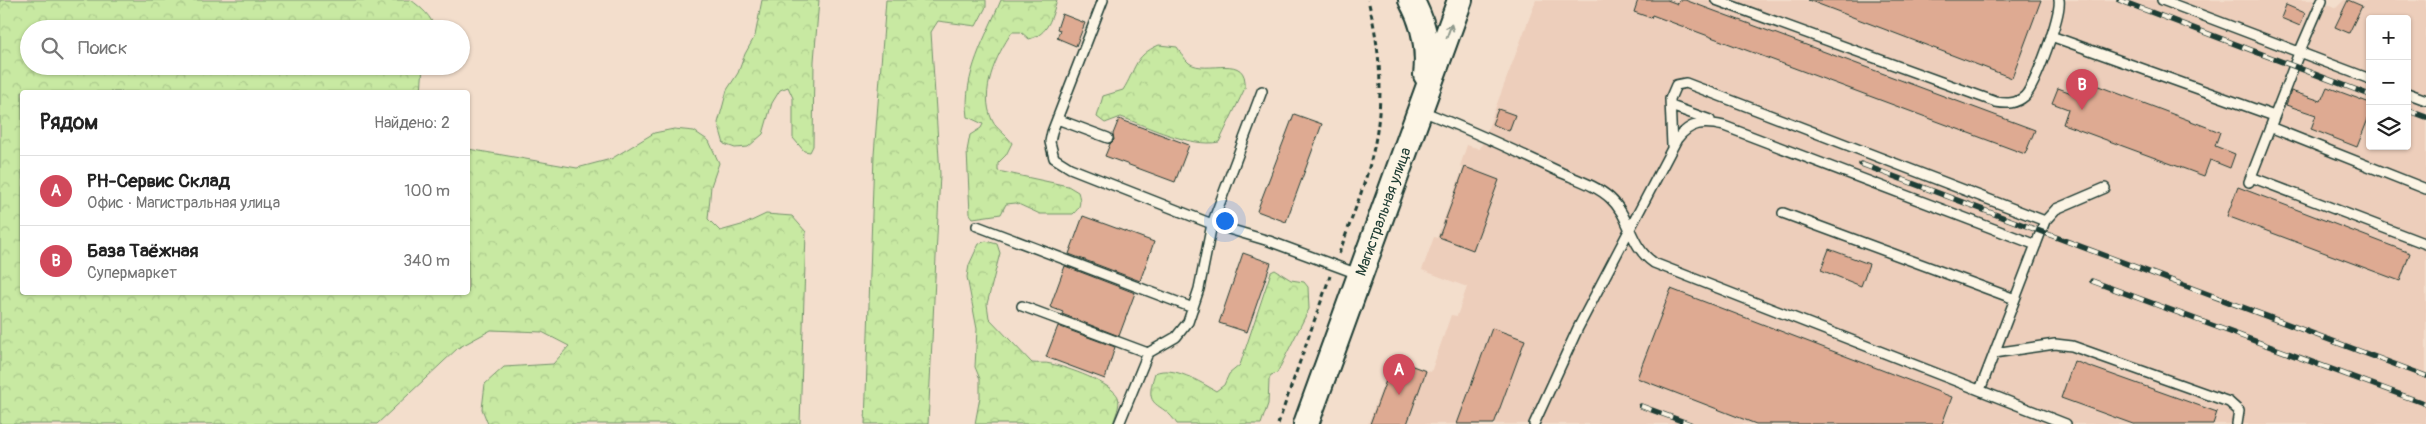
<!DOCTYPE html>
<html lang="ru">
<head>
<meta charset="utf-8">
<style>
  :root { --surface:#fff; --page:#f2f2f2; --text:#222; --muted:#767676; --line:#e0e0e0; --accent:#d1495b }
  body { margin:0; font-family:Pangolin,sans-serif; background:var(--page); color:var(--text) }
  .controls { position:absolute; right:15px; top:15px; display:grid; overflow:hidden; border-radius:5px; box-shadow:0 1px 4px #0004 }
  .controls button { width:45px; height:45px; display:grid; place-items:center; padding:0; border:0; border-bottom:1px solid var(--line); background:var(--surface); color:var(--text); font:25px sans-serif }
  .you { position:absolute; left:1224px; top:220px; width:18px; height:18px; margin:-12px; border:4px solid #fff; border-radius:50%; background:#1a73e8; box-shadow:0 0 0 8px #1a73e833 }
  .badge { display:grid; place-items:center; width:32px; height:32px; border-radius:50%; background:var(--accent); color:#fff; font-size:16px; font-weight:700 }
  .pin { position:absolute; translate:-50% -41px; filter:drop-shadow(0 1px 2px #0008) }
  .pin::after { content:''; position:absolute; top:26px; width:18px; height:15px; background:inherit; clip-path:polygon(0 0,100% 0,50% 100%) }
  .list { margin:0; padding:0; list-style:none }
  h2 { display:flex; justify-content:space-between; align-items:center; height:65px; margin:0; padding:0 20px; font-size:21px }
  h2 small { font-size:16px; font-weight:400; color:var(--muted) }
  .list li { display:grid; grid-template-columns:32px 1fr auto; gap:15px; align-items:center; box-sizing:border-box; height:70px; padding:0 20px; border-top:1px solid var(--line) }
  .list b { display:block; font-size:19px; white-space:nowrap }
  .list p { margin:0; font-size:16px; white-space:nowrap; color:var(--muted) }
  .list em { font-size:16px; font-style:normal; color:var(--muted) }
  .icon { flex:none; width:28px; height:28px; fill:none; stroke:currentColor; stroke-width:2; stroke-linecap:round; stroke-linejoin:round }
  .map { position:relative; flex:none; width:2426px; height:424px; overflow:hidden }
  .search { position:absolute; background:var(--surface); box-shadow:0 1px 4px #0004; left:20px; top:20px; width:450px; height:55px; display:flex; align-items:center; gap:12px; box-sizing:border-box; padding:0 18px; border-radius:28px; color:var(--muted); font-size:19px }
  .panel { position:absolute; background:var(--surface); box-shadow:0 1px 4px #0004; left:20px; top:90px; width:450px; height:205px; border-radius:5px }
  .map>svg:first-child { display:block }
  .built { fill:#edcebb; fill-rule:evenodd }
  .forest { fill:url(#forest-crowns); stroke:#74936b }
  .building { fill:#deaa92; stroke:#1f3d34 }
  .lines { fill:none; stroke-linecap:round; stroke-linejoin:round }
  .lane-casing { stroke:#1f3d34; stroke-width:12 }
  .secondary-casing { stroke:#1f3d34; stroke-width:28 }
  .path { stroke:#1f3d34; stroke-width:3; stroke-dasharray:5 4; stroke-linecap:butt }
  .lane { stroke:#fcf5e5; stroke-width:9 }
  .secondary { stroke:#fcf5e5; stroke-width:24 }
  .rail-casing { stroke:#1f3d34; stroke-width:5.5 }
  .rail { stroke:#fcf5e5; stroke-width:4; stroke-dasharray:11; stroke-linecap:butt }
  .oneway { stroke:#8e998c }
  .labels { text-anchor:middle; stroke-width:5; stroke-linejoin:round; paint-order:stroke }
  .street-label { font-size:15px; fill:#1f3d34; stroke:#fcf5e5 }
</style>
</head>
<body>
<div class="map">
<svg width="2426" height="424" viewBox="0 0 2426 424">
  <defs>
    <pattern id="forest-crowns" width="20" height="18" patternUnits="userSpaceOnUse" patternTransform="scale(1.25)"><rect width="20" height="18" fill="#c8e9a2"/><path d="M2 6a3 3 0 1 1 6 0M12 15a3 3 0 1 1 6 0" fill="none" stroke="#abc98c"/></pattern>
  </defs>
  <rect width="100%" height="100%" fill="#f3decc"/>
  <filter id="ink" filterUnits="userSpaceOnUse"><feTurbulence type="fractalNoise" baseFrequency=".02" numOctaves="2"/><feDisplacementMap in="SourceGraphic" scale="10" xChannelSelector="R" yChannelSelector="G"/><feConvolveMatrix kernelMatrix="1 2 1 2 8 2 1 2 1" color-interpolation-filters="sRGB"/></filter>
  <g filter="url(#ink)">
    <path class="built" d="M1536 0H2320L2336 8 2344 0H2426V424H1368L1393 358 1431 372 1451 315 1457 316 1467 287 1422 270 1434 237 1437 238 1463 168 1460 166 1467 145 1480 149ZM2370 19H2407V146H2370Z"/>
    <path class="forest" d="M0 0H411C420 7 433 17 434 29H29V66H423L421 92H22V292H468V149L577 168 611 159 654 133 674 129 694 131 709 141 719 163 711 186 708 219 720 231 745 224 766 214 792 216 806 232 800 424H488L482 409 485 384 504 367 553 364 569 346 542 332 491 330 458 348 377 424H0Z
      M762 0H819L814 61 813 146 810 152 804 151 793 138V98L788 87 780 90 772 103 763 134 748 147 735 148 724 144 718 123 723 105 727 90 738 73 745 54 755 36Z
      M886 0H986V7L976 26 938 21 931 32 940 174 928 424H865L874 155Z
      M1001 0H1057C1051 18 1049 34 1029 39L1021 32H1012C996 56 979 91 992 120 996 129 1006 134 1012 143L1006 155 998 163V171L1068 186 1078 192C1081 202 1081 207 1073 214H1040L1016 203 1006 204 1001 214 973 218 970 214 967 151 970 135 981 128 983 124 968 117C962 75 986 37 1001 0Z
      M1159 45 1177 47C1181 52 1184 59 1189 63 1207 76 1248 51 1245 88L1219 142C1191 148 1147 126 1121 117L1105 123 1097 117 1103 96 1123 90C1136 70 1133 56 1159 45Z
      M986 241 997 244 1000 253 987 304 989 318 1032 363C1038 364 1045 362 1051 364 1066 367 1112 383 1118 397 1121 405 1115 416 1113 424H975L980 397V379L975 367 977 329 967 277 969 265 975 252 979 244Z
      M1275 270 1291 280 1304 282 1308 287 1309 309 1277 373 1271 375 1269 380 1268 404 1261 424H1177C1162 399 1142 412 1155 373 1173 365 1200 382 1216 391L1224 385 1229 374 1240 365 1271 272Z"/>
    <path class="building" d="M1638 0H1667L1678 4 1679 0H1685L2035 130 2025 154 1652 15 1651 18 1634 12Z
      M1808 0H2041L2012 78Z
      M2348 0 2362 6 2349 33 2335 27Z
      M2286 5 2305 13 2300 26 2281 18Z
      M1062 14 1085 23 1076 46 1057 38 1060 30 1057 29Z
      M2080 79 2220 132 2215 146 2235 154 2230 168 2210 160 2204 176 2063 124 2068 109 2052 103 2058 88 2074 94Z
      M2327 87 2370 103V114L2357 147 2311 129 2316 115 2286 105 2291 91 2321 101Z
      M1498 109 1515 115 1509 131 1492 124Z
      M1294 114 1322 124 1286 222 1257 211Z
      M1119 119 1189 145 1175 182 1105 156 1110 144 1114 140 1113 134Z
      M1465 167 1499 180 1473 250 1439 237Z
      M2238 187 2410 253 2400 281 2227 216Z
      M1083 216 1154 242 1140 281 1069 254Z
      M1829 249 1869 264 1861 286 1821 270Z
      M1243 253 1271 263 1247 332 1219 323Z
      M1065 266 1135 293 1119 336 1062 314 1063 312 1050 307Z
      M1671 289 1952 397 1942 424H1756L1637 378Z
      M1058 326 1115 347 1105 379 1046 357Z
      M1492 328 1525 340 1494 424H1457Z
      M1394 359 1426 371 1407 424H1370Z
      M2074 361 2217 412 2213 424H2133L2061 398Z"/>
    <g class="lines">
      <g class="lane-casing">
        <path id="lane" d="M1103 0 1052 132 1050 142 1054 158 1070 168 1212 224 1269 241 1358 274
          M1716 0 1996 102C2007 104 2016 104 2025 96 2035 86 2062 13 2059 0
          M2162 0 2370 79
          M2051 36 2274 116
          M2407 93 2426 100
          M1671 106 1710 120
          M1422 111C1470 130 1516 151 1562 173 1578 180 1597 186 1610 198 1631 217 1629 246 1654 263L2066 424
          M1057 119 1108 138
          M2270 127 2426 189
          M1672 146 1670 99 1676 85 1686 83 2045 221
          M2251 177 2426 244
          M2249 182 2299 53 2322 0
          M1783 213 2015 299
          M977 226 1193 308
          M1022 306 1148 353 1176 337 1188 322 1199 289 1212 224 1262 91
          M1994 353 2055 344 2072 346 2229 402 2239 411 2237 424
          M1980 390 2045 221 2056 209 2105 188
          M1119 424 1148 353
          M1534 424 1578 328 1677 139C1690 122 1704 121 1724 126L2036 245"/>
      </g>
      <g class="secondary-casing">
        <g id="secondary">
          <path d="M1411 0C1424 23 1429 49 1426 75"/>
          <path id="s1" d="M1306 424 1460 0"/>
        </g>
      </g>
      <path class="path" d="M1339 254C1350 222 1364 189 1372 156 1385 104 1381 51 1368 0
        M1278 424 1330 276"/>
      <use href="#lane" class="lane"/>
      <use href="#secondary" class="secondary"/>
      <g class="rail-casing">
        <path id="rail" d="M2119 0 2370 95
          M2407 110 2426 117
          M1861 164 2426 376
          M2092 281 2426 404
          M1641 406 1690 424"/>
      </g>
      <use href="#rail" class="rail"/>
    </g>
    <defs><path id="oneway-shaft" d="M-6 0H5M1.5-3L5.5 0L1.5 3" fill="none" stroke-width="1.6" stroke-linecap="round" stroke-linejoin="round" transform="scale(1.25)"/></defs>
    <use class="oneway" href="#oneway-shaft" transform="translate(1449 31) rotate(-70)"/>
  </g>
  <g class="labels">
    <g class="street-label">
      <text dy="5" stroke="none"><textPath href="#s1" startOffset="226">Магистральная улица</textPath></text>
    </g>
  </g>
</svg>
<div class="controls">
<button>+</button>
<button>−</button>
<button><svg class="icon" aria-label="layers" viewBox="0 0 24 24"><path d="M12 4l9 5-9 5-9-5zM3 14l9 5 9-5"/></svg></button>
</div>
<div class="you"></div>
<div class="pin badge" style="left:1399px;top:395px">A</div>
<div class="pin badge" style="left:2082px;top:110px">B</div>
<div class="search"><svg class="icon" aria-label="search" viewBox="0 0 24 24"><circle cx="10" cy="10" r="6"/><path d="M15 15l6 6"/></svg>Поиск</div>
<section class="panel">
<h2>Рядом<small>Найдено: 2</small></h2>
<ul class="list">
<li><span class="badge">A</span><div><b>РН-Сервис Cклад</b><p>Офис · Магистральная улица</p></div><em>100 m</em></li>
<li><span class="badge">B</span><div><b>База Таёжная</b><p>Супермаркет</p></div><em>340 m</em></li>
</ul>
</section>
</div>
</body>
</html>
